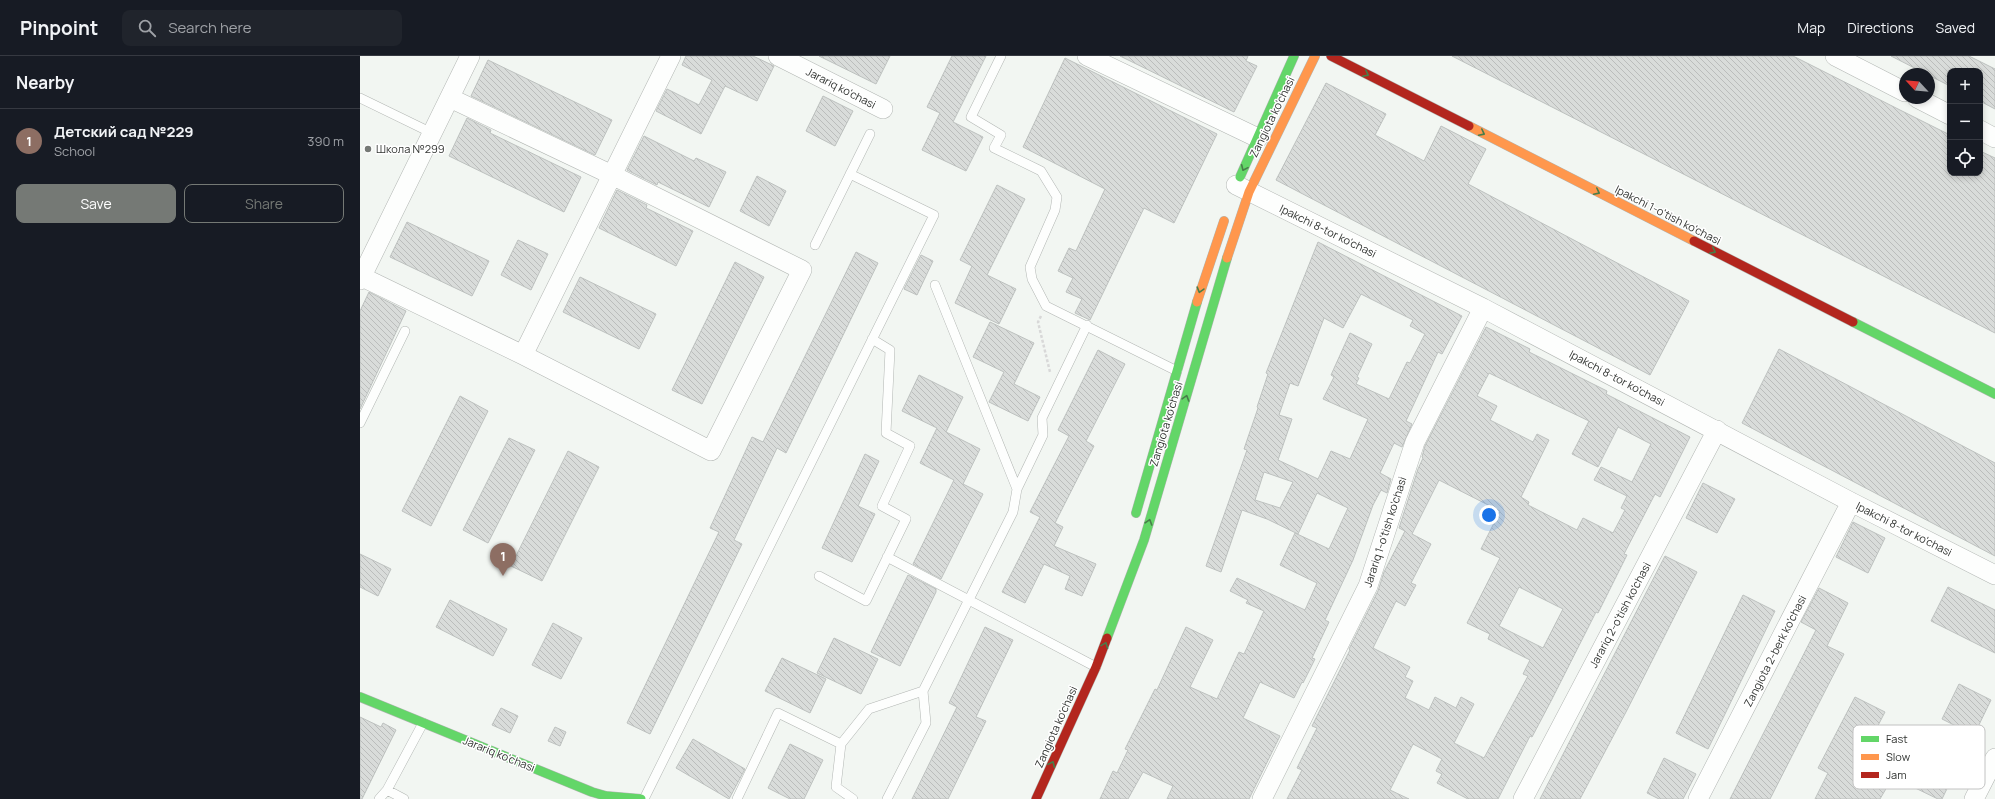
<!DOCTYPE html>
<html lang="en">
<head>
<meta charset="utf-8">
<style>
  :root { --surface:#171b24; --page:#20242c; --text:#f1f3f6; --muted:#9ea1a6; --line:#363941; --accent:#757975 }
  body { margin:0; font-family:Manrope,sans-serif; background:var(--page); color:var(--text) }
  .controls { position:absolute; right:12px; top:12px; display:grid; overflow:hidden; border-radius:8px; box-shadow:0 2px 6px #0003 }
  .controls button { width:36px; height:36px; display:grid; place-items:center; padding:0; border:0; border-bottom:1px solid var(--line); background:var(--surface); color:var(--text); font:20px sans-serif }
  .compass { position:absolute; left:1539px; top:12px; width:36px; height:36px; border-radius:50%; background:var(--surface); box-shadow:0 2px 6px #0003; rotate:296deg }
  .you { position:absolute; left:1129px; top:459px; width:14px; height:14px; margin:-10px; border:3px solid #fff; border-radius:50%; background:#1a73e8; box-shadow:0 0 0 6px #1a73e833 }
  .badge { display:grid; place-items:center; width:26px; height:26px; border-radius:50%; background:var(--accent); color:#fff; font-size:13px; font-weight:700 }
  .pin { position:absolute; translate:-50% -33px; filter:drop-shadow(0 1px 2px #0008) }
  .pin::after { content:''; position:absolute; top:21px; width:14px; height:12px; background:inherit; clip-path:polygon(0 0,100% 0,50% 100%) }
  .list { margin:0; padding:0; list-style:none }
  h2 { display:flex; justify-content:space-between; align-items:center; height:52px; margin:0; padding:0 16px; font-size:17px }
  h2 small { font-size:13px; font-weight:400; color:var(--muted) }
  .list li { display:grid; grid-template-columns:26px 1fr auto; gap:12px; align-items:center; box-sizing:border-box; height:64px; padding:0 16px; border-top:1px solid var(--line) }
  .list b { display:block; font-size:15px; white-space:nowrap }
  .list p { margin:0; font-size:13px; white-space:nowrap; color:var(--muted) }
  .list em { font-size:13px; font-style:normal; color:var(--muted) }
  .actions { display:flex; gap:8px; padding:12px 16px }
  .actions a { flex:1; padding:9px 0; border:1px solid var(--accent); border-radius:8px; text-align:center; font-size:14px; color:var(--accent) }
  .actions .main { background:var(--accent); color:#fff }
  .icon { flex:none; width:22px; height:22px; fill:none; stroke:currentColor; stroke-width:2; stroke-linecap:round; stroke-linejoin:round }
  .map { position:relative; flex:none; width:1635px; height:743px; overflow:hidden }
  header { display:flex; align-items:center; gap:24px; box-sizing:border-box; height:56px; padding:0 20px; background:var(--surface); border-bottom:1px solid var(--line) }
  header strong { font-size:19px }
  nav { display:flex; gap:22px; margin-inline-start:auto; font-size:14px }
  .search { width:280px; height:36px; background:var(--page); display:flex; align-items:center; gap:10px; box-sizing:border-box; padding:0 14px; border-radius:8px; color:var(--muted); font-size:15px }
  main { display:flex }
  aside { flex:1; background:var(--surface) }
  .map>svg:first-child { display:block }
  .building { fill:url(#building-back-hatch); stroke:#bdc1bf; fill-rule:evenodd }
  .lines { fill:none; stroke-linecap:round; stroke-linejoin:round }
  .lane-casing { stroke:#b2b6b3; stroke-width:10 }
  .street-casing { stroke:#b2b6b3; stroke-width:20 }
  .fast-casing { stroke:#b2b6b3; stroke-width:10 }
  .slow-casing { stroke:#b2b6b3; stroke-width:10 }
  .jam-casing { stroke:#b2b6b3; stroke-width:10 }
  .path { stroke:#d8d8d8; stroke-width:2.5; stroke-dasharray:3 2; stroke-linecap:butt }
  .lane { stroke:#fdfefd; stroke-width:9 }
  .street { stroke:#fdfefd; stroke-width:19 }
  .fast { stroke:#63d668; stroke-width:9 }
  .slow { stroke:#ff974d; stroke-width:9 }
  .jam { stroke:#b3261e; stroke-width:9 }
  .oneway { stroke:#487d4a }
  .poi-dot { fill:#757975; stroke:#fff; stroke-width:1.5 }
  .labels { text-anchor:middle; stroke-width:3; stroke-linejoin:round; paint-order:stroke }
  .street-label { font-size:11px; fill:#323532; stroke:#fff }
  .poi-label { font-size:11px; fill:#323532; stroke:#fff; text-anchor:start }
  .key { fill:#fff; stroke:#c2c2c2; stroke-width:1 }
  .key-label { font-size:11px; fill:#323532 }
</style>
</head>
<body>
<header>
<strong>Pinpoint</strong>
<div class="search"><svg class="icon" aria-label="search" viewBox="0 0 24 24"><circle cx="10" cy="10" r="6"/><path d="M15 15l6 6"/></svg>Search here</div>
<nav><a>Map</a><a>Directions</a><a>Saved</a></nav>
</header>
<main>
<aside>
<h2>Nearby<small></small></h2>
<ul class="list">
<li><span class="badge" style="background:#8d6e63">1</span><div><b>Детский сад №229</b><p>School</p></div><em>390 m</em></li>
</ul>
<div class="actions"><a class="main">Save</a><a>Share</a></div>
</aside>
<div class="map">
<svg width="1635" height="743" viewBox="0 0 1635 743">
  <defs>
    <pattern id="building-back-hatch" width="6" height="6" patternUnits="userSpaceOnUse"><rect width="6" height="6" fill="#d9dcda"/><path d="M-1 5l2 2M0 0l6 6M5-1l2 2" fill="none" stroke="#bbbdbc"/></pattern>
  </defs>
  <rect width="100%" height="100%" fill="#f2f6f2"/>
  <path class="building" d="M326 0H393L414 10 397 45 365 30 341 78 296 55 307 33 339 49 352 24 322 9Z
    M459 0H530L516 28Z
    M592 0H626L593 66 623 81 606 115 562 94 580 57 567 51Z
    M760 0H888L886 5 897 10 874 56Z
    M1092 0H1433L1544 56 1590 79V117H1620V95L1635 102V277Z
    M1531 0H1609L1635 13V53L1620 45V15H1590V30Z
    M705 2 857 78 814 167 784 152 730 264 715 257 722 243 706 236 713 222 698 215 709 192 716 195 745 133 663 91Z
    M128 4 252 64 235 99 111 40Z
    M966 27 1026 58 1015 79 1064 105 1081 70 1126 93 1108 128 1329 245 1290 319 916 124Z
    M463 40 493 55 475 90 446 75Z
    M107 62 131 74 130 77 221 121 204 156 89 100Z
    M284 80 334 105 336 102 366 116 349 151 298 126 297 129 267 114Z
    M397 120 426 135 409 170 380 155Z
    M637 129 665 143 627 219 656 233 639 268 595 247 612 210 600 204Z
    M257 134 287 149 286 152 333 175 316 210 239 172Z
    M47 166 129 205 112 240 30 201Z
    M158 184 188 198 171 234 141 219Z
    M958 186 1102 260 1082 298 1078 296 1046 365 1052 368 1042 391 1034 387 1020 417 1031 423 1027 437 1021 434 1013 449 993 504 965 564 969 566 952 602 955 603 943 627 942 626 934 642 900 626 883 662 920 680 889 743H807L813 730 783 716 768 743H740L753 715 757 717 768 694 765 693 795 633 797 634 826 571 853 584 830 631 857 643 879 596 884 598 904 555 886 547 888 544 870 535 877 522 945 554 957 527 920 509 935 477 969 493 988 452 957 437 938 478 907 463 882 454 861 516 846 510 887 394 884 393 898 352 897 351 908 318 906 317ZM1001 238 1053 264 1050 270 1065 278 1050 307 1047 306 1029 343 996 328 999 322 997 321 1012 288 990 277 971 319 974 321 963 343 1008 363 990 403 971 395 958 423 918 404 932 363 919 359 930 327 938 330 964 262 983 272ZM904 416 933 426 920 452 895 444Z
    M496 196 518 207 426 397 417 392 374 484 382 488 290 678 267 667 359 476 350 472 392 381 403 386Z
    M561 199 573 205 557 239 544 233Z
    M375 206 404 221 342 348 312 334Z
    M220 221 296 258 279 293 203 256Z
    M9 236 46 255 0 353V255Z
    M630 266 674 287 654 328 680 341 668 365 629 346 644 316 613 301Z
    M1126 271 1170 293 1169 296 1247 335 1246 338 1330 381 1300 441 1295 438 1264 498 1267 499 1238 557 1236 556 1191 645 1172 681 1170 680 1138 743H1108L1077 727 1082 718 1076 715 1082 703 1053 688 1030 734 1049 743H927L942 714 937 712 957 672 952 670 990 594 989 593 1018 535 1024 516 1045 475 1039 472 1058 413 1063 402 1062 401 1065 390ZM1129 317 1229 365 1212 398 1238 411 1258 371 1291 388 1272 426 1241 411 1234 424 1267 440 1261 452 1265 454 1253 477 1223 462 1217 474 1168 449 1169 446 1161 441 1189 384 1177 378 1173 386 1130 364 1137 350 1117 340ZM1079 424 1140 455 1121 493 1140 502 1107 567 1130 578 1128 583 1170 604 1163 618 1168 620 1124 702 1094 687 1114 648 1101 641 1096 652 1075 641 1069 654 1045 642 1053 625 1045 621 1050 611 1013 592 1036 545 1045 550 1056 529 1051 527 1071 488 1052 478ZM1159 531 1203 553 1183 592 1139 570Z
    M1419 293 1635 407V500L1382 367Z
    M738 294 765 308 726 385 734 390 695 467 703 471 694 490 736 508 722 540 705 533 710 520 684 508 665 547 642 536 680 461 670 456 709 380 698 374Z
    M559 319 603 341 586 376 620 393 603 428 623 438 581 523 553 508 594 424 560 407 577 372 542 355Z
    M100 340 128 355 71 470 42 455Z
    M149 382 175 394 128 487 103 474Z
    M208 395 239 411 182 525 151 510Z
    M505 398 519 405 498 450 515 458 492 506 462 492Z
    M1343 427 1375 443 1357 477 1326 462Z
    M1493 466 1525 482 1508 517 1476 501Z
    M0 498 31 513 18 540 0 531Z
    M1305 500 1337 516 1266 656 1220 743H1180Z
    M548 519 576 533V536L540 610 511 596Z
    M1588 531 1635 554V597L1571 565Z
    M1459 532 1488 547 1467 590 1484 598 1410 743H1370L1456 574 1441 566Z
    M1383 539 1415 555 1348 693 1316 677Z
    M90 544 147 573 133 600 76 571Z
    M193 567 222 582 201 623 172 609Z
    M625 571 653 584 616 661 626 665 588 743H552L597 651 589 647Z
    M474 582 518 603 501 638 457 617Z
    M422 602 466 623 450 657 405 635Z
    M1599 628 1631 644 1614 679 1582 663Z
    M1495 641 1525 656 1495 714 1527 731 1520 743H1455L1468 717 1458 712Z
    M141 652 158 660 150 677 132 669Z
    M0 661 21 671 23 667 36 674 2 743H0Z
    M195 671 206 676 200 690 188 685Z
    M333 683 385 713 369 743 316 712Z
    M430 688 463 704 444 743H430L408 732Z
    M1566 694 1598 710 1582 743H1578L1549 729Z
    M1304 702 1336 718 1323 743H1299L1287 737Z"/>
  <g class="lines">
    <g class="lane-casing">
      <path id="lane" d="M641 0 611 61 641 79 634 92 681 115 697 141 695 154 670 211 672 223 686 250 817 315
        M0 42 72 77
        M455 189 510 78
        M575 229 657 433
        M0 367 45 275
        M527 501 736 611
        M459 520 506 545 546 463 522 450 550 390 526 377 530 294 512 283
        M27 734 44 743
        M19 743 27 734 63 667
        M284 743 574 159 490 118
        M377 743 418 657 481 688
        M493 743 476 731 481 688 509 653 563 635
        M527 743 566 667 563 635 653 456 657 433 683 379 682 362 727 269"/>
    </g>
    <g class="street-casing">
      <path id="street" d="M418 0 523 53
        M727 0 898 82
        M1475 0 1545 36
        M1557 42 1590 59
        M1620 74 1635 82
        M876 129 1123 252 1491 446 1635 519
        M0 220 163 299 351 395 442 214 252 119 90 42
        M0 224 110 0
        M163 299 311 0
        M902 743 1008 530 1055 386 1123 252
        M1163 743 1357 374
        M1338 743 1491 446
        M1614 743 1635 702"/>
    </g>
    <g class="fast-casing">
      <path id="fast" d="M880 121 934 0
        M1493 266 1635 338
        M776 457 837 246
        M747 582 784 484 867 202
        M0 641 232 736 246 740 281 743"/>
    </g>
    <g class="slow-casing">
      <path id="slow" d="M1109 70 1334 185
        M867 202 889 136 955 0
        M837 246 864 165"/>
    </g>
    <g class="jam-casing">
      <path id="jam" d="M971 0 1109 70
        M1334 185 1493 266
        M676 743 736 611 747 582"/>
    </g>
    <path class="path" d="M681 260 678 266 690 316"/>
    <use href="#lane" class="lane"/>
    <use href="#street" class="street"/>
    <use href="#fast" class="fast"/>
    <use href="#slow" class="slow"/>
    <use href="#jam" class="jam"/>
  </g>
  <defs><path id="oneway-chevron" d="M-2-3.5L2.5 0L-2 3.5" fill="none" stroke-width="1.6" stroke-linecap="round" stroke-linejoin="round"/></defs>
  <g class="oneway">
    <use href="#oneway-chevron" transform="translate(1006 18) rotate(27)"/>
    <use href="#oneway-chevron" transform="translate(1122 77) rotate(27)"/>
    <use href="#oneway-chevron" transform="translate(884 112) rotate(114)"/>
    <use href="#oneway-chevron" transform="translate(1237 136) rotate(27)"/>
    <use href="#oneway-chevron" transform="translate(1353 195) rotate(27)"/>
    <use href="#oneway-chevron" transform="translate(840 234) rotate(106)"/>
    <use href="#oneway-chevron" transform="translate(826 342) rotate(-73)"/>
    <use href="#oneway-chevron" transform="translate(789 466) rotate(-73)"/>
    <use href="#oneway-chevron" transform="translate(745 589) rotate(-69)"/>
    <use href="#oneway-chevron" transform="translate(692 708) rotate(-66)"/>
  </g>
  <circle class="poi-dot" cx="8" cy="93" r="4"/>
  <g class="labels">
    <g class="street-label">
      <text transform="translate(481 32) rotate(27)" y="4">Jarariq ko'chasi</text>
      <text transform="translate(912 61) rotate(-64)" y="4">Zangiota ko'chasi</text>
      <text transform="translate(1308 159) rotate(27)" y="4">Ipakchi 1-o'tish ko'chasi</text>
      <text transform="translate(968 175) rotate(26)" y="4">Ipakchi 8-tor ko'chasi</text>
      <text transform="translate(1257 322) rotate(28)" y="4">Ipakchi 8-tor ko'chasi</text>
      <text transform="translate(806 368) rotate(-73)" y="4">Zangiota ko'chasi</text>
      <text transform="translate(1544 473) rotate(27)" y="4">Ipakchi 8-tor ko'chasi</text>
      <text transform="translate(1025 476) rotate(-72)" y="4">Jarariq 1-o'tish ko'chasi</text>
      <text transform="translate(1260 559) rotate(-62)" y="4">Jarariq 2-o'tish ko'chasi</text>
      <text transform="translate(1415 595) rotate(-63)" y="4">Zangiota 2-berk ko'chasi</text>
      <text transform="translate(696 671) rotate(-66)" y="4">Zangiota ko'chasi</text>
      <text transform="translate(139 698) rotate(22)" y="4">Jarariq ko'chasi</text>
    </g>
    <g class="poi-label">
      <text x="16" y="97">Школа №299</text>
    </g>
  </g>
  <rect x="1493" y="669" width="132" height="64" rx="6" class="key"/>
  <rect x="1501" y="680" width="18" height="6" fill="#63d668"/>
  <rect x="1501" y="698" width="18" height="6" fill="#ff974d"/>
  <rect x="1501" y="716" width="18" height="6" fill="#b3261e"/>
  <g class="key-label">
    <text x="1526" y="687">Fast</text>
    <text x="1526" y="705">Slow</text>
    <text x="1526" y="723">Jam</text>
  </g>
</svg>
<div class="controls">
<button>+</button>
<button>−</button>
<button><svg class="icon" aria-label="locate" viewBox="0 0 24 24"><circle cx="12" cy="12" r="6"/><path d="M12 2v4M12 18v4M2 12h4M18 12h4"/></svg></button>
</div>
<svg class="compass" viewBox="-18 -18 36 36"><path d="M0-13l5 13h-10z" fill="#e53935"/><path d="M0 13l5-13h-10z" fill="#9ea1a6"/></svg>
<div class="you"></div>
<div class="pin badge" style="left:143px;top:520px;background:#8d6e63">1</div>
</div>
</main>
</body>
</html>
